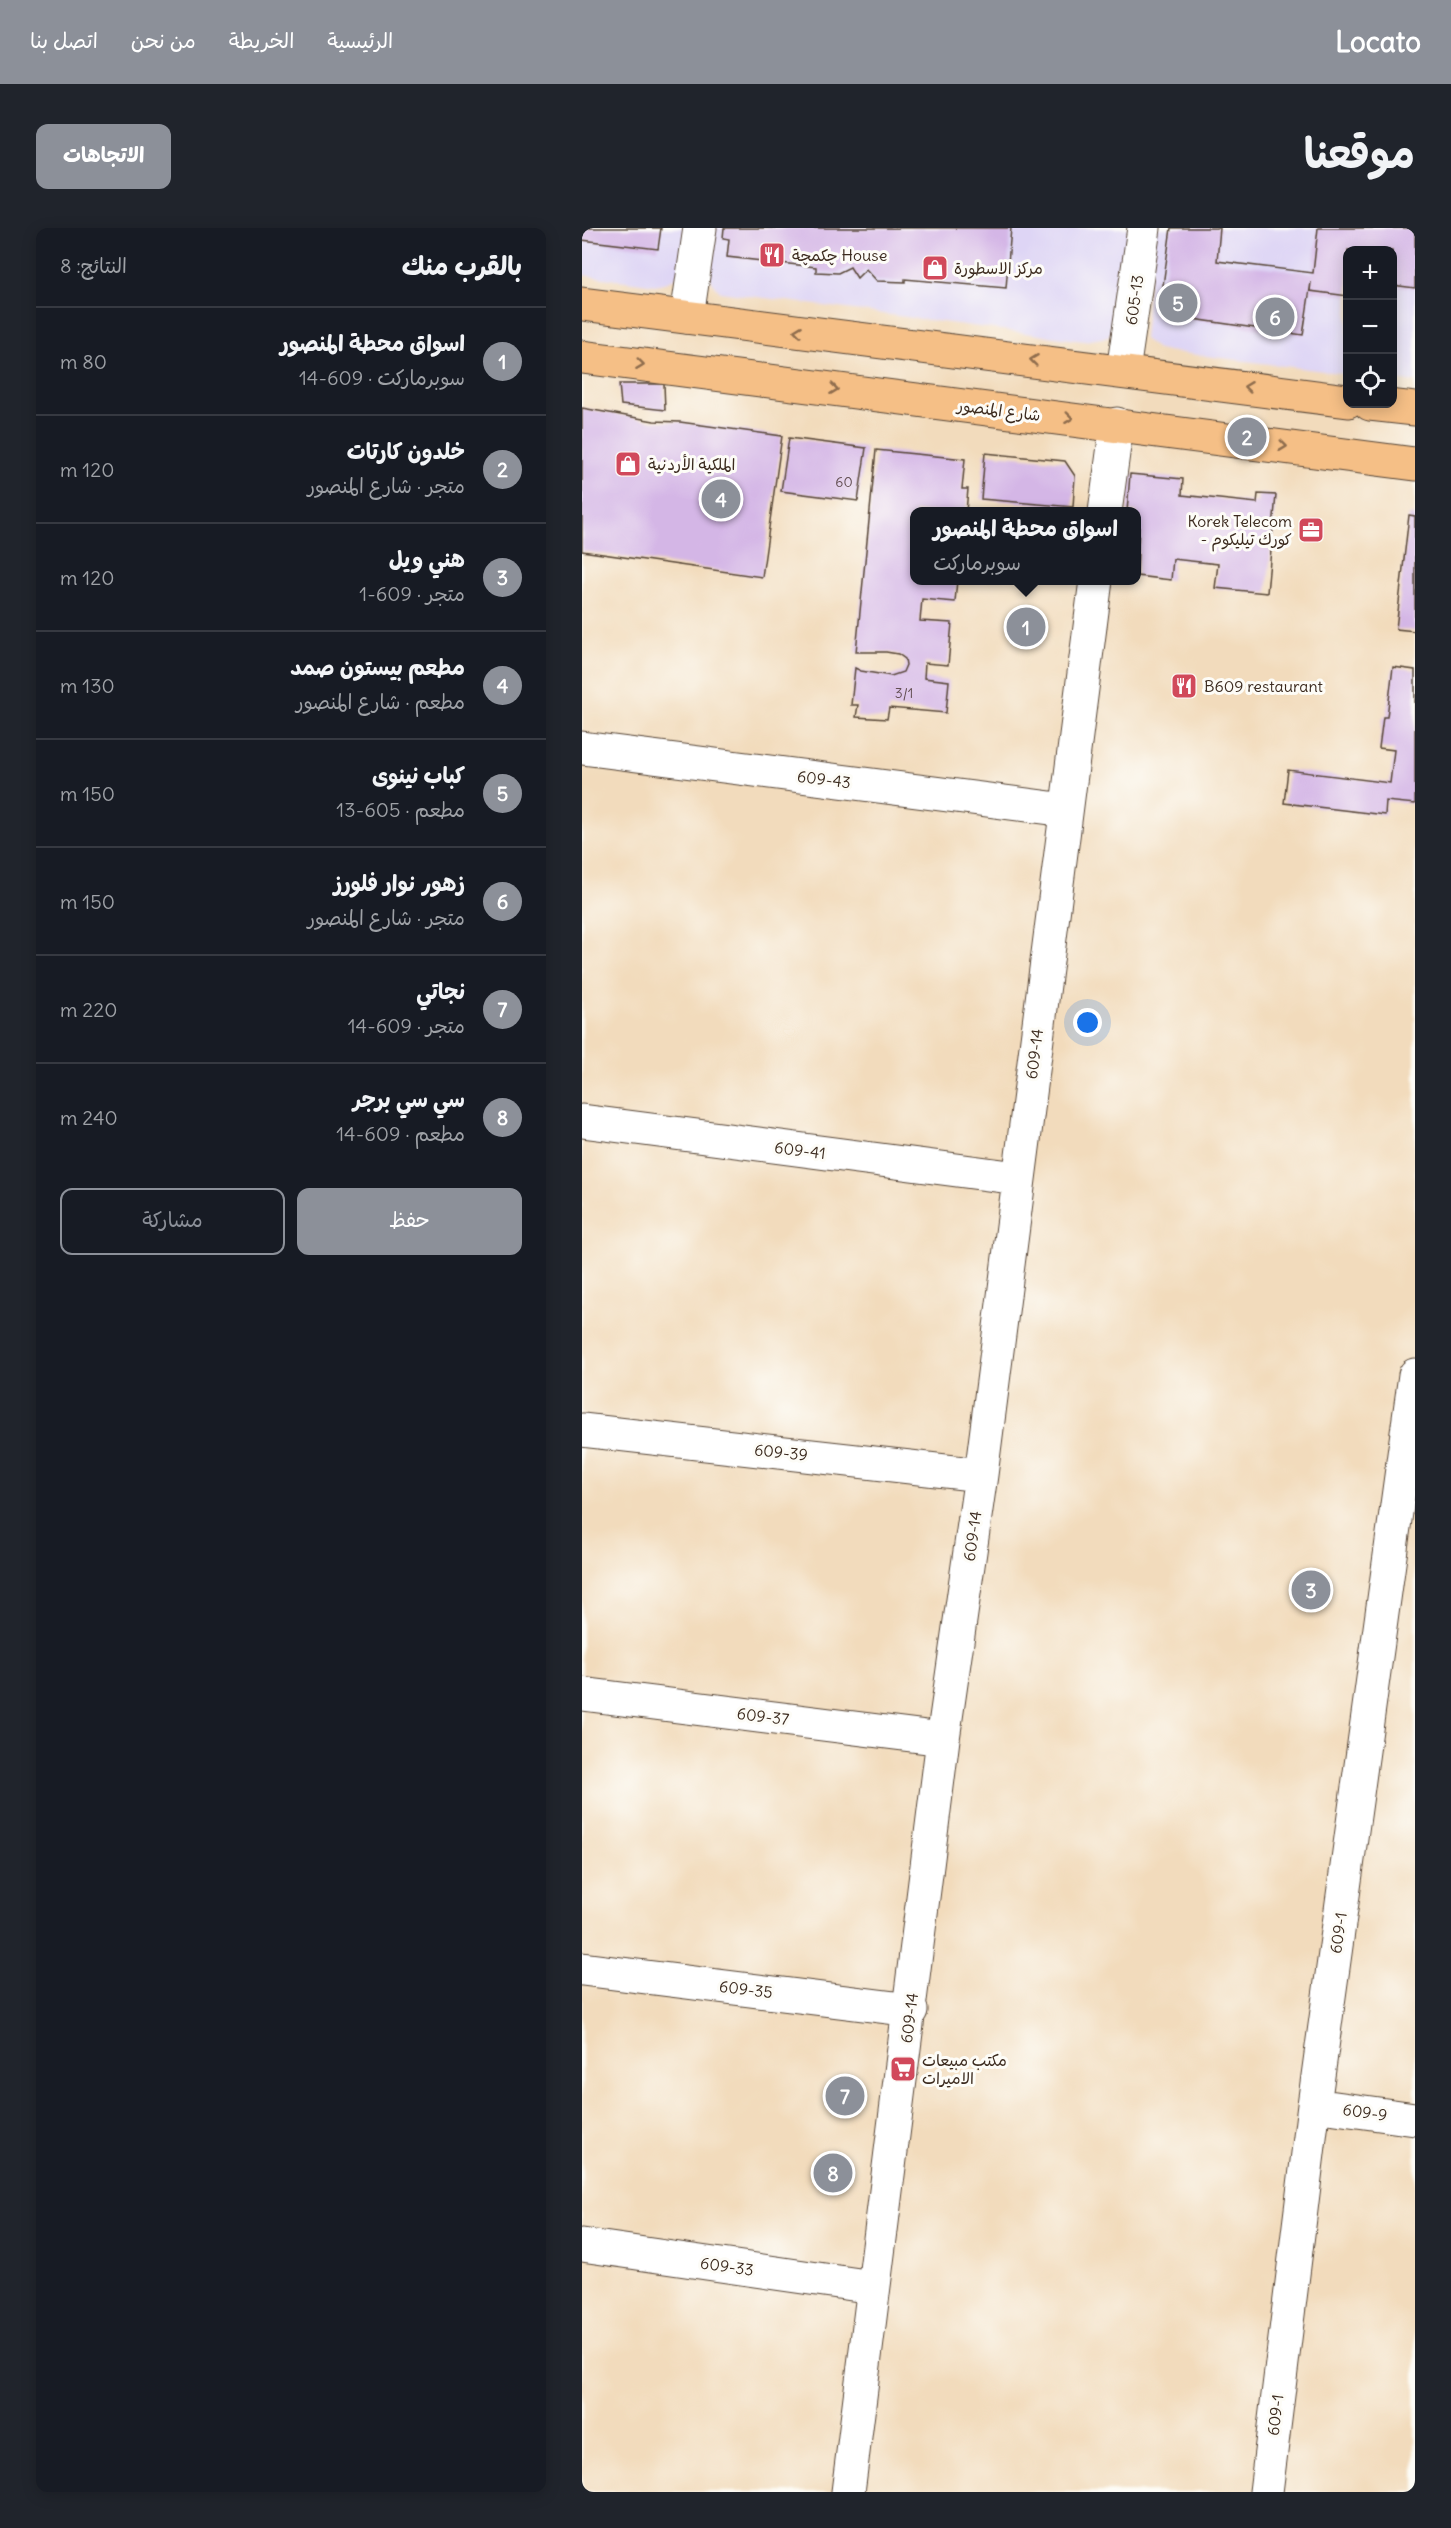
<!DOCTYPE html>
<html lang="ar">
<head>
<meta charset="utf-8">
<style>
  :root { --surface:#171b24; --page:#20242c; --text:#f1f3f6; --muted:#9ea1a6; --line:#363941; --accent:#8c9099 }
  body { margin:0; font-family:Delius,"Playpen Sans Arabic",sans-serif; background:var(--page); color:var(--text); direction:rtl }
  .controls { position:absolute; right:18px; top:18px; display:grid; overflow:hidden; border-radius:12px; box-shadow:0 3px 15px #0003 }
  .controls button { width:54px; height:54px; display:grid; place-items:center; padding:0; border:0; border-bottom:2px solid var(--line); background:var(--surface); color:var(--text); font:30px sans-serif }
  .you { position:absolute; left:506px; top:795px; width:21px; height:21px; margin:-15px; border:4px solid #fff; border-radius:50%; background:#1a73e8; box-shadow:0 0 0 9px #1a73e833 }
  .badge { display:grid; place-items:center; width:39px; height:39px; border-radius:50%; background:var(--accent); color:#fff; font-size:20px; font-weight:700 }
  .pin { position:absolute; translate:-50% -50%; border:3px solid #fff; box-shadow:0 2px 6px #0006 }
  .popup { position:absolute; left:328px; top:279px; width:231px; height:78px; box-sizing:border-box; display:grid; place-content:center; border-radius:12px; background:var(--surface); filter:drop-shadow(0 2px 4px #0005); font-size:20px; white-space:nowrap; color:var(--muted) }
  .popup b { font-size:22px; color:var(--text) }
  .popup::after { content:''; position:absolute; left:50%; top:100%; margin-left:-12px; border:12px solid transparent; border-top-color:var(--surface) }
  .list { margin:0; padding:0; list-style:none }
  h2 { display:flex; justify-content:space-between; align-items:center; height:78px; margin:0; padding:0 24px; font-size:26px }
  h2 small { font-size:20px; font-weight:400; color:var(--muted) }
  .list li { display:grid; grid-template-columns:39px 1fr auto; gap:18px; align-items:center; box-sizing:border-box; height:108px; padding:0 24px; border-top:2px solid var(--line) }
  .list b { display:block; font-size:22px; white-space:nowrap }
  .list p { margin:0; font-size:20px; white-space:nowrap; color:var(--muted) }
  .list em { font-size:20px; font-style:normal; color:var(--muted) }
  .actions { display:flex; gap:12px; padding:18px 24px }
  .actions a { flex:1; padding:14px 0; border:2px solid var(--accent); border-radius:12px; text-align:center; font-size:21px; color:var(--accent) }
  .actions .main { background:var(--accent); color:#fff }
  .icon { flex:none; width:33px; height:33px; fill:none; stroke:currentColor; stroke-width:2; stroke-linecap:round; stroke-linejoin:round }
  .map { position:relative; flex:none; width:833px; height:2264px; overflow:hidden; direction:ltr; border-radius:12px }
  header { display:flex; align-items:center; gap:36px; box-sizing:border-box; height:84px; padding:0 30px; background:var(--accent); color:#fff }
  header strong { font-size:28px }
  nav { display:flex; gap:33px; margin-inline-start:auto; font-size:21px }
  .intro { display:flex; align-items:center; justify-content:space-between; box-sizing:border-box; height:144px; padding:0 36px }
  h1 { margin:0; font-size:42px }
  .button { padding:15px 27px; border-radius:12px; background:var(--accent); color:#fff; font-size:21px; font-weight:700 }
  main { display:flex; gap:36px; padding:0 36px }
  aside { flex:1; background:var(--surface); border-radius:12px; box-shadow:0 3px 15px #0003 }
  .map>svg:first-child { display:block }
  .built { fill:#ded5f5 }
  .building { fill:#d4b6e6 }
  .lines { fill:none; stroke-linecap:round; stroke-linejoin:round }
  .minor-casing { stroke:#564536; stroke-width:35 }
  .major-casing { stroke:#564536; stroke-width:35 }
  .minor { stroke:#fff; stroke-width:33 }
  .major { stroke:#f5bf86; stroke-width:33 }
  .oneway { stroke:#8f6d4d }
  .labels { text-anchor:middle; stroke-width:6; stroke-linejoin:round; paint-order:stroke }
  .number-label { font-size:14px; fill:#614d50 }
  .poi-label { font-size:16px; fill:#3b2a1e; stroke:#fdfcf7; text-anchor:start }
  .street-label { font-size:16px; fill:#3b2a1e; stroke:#fdfcf7 }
</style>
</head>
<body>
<header>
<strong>Locato</strong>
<nav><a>الرئيسية</a><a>الخريطة</a><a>من نحن</a><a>اتصل بنا</a></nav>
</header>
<div class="intro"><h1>موقعنا</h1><a class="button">الاتجاهات</a></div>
<main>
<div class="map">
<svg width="833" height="2264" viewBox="0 0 833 2264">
  <rect width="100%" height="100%" fill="#fdfcf7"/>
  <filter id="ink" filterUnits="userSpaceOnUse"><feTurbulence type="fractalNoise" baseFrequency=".0167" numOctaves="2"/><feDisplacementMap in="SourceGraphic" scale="12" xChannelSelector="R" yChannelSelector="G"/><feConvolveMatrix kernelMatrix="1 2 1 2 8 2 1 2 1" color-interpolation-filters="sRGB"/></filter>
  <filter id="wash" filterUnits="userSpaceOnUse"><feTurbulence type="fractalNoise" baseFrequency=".008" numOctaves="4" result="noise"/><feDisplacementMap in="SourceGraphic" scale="24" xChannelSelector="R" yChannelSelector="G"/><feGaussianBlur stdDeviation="1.35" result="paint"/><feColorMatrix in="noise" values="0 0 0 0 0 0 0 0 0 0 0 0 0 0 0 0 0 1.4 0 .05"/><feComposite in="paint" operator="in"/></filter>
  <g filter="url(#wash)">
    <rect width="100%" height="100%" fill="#f2dbbc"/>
    <path class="built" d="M0 0H111L98 47 86 54 73 57 0 47Z
      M128 0H548L535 94 526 109 502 113 138 64 126 48Z
      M572 0H833V154L811 152 810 22H766L765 146 577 122 562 111Z"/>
    <g id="blocks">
      <path class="building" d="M0 0H79L76 21 0 12Z
        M142 0H429L424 60 323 51V54L295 53 284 41 275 50 268 39 256 45 234 44V39L145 29 147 11 141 10Z
        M589 0H638L635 33 731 45 736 0H833V60L810 57V22H766V68L728 63 729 54 721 107 577 86Z
        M37 156H82L83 182 39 177Z
        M0 180 72 193 98 194 200 208 180 349 0 323Z
        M207 210 284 220 276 273 199 263Z
        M294 222 383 231 380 261H386L384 284H333V352H375L373 374 340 371 338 393 370 395 366 437 343 435 342 450 367 453 364 485 307 480 305 491 274 489 276 477H269L273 440 279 443 309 448 321 444 324 437 323 431 316 426 304 424H274Z
        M403 225 483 233 493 248 491 279 399 271Z
        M548 246 601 251 600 267 675 275 676 266 694 267 685 365 633 360 636 336 591 331 589 352 555 348 557 297H555V284H545Z
        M827 287 833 288V403L814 401Z
        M811 439 833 442V576L804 573 803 587 702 575 706 542 808 555 812 522 797 520 801 489H805Z"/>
    </g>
  </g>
  <g filter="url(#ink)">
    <use href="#blocks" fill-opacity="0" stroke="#564536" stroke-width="1.5"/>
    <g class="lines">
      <g class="minor-casing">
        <path id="minor" d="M105 89 118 0
          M541 143 562 0
          M523 284 535 196
          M0 520 484 582
          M0 893 436 950
          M0 1202 399 1247
          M0 1466 361 1511
          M0 1741 329 1782
          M732 1877 833 1891
          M0 2017 291 2059
          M266 2264 361 1511 399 1247 514 352
          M684 2264 732 1877 833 1147"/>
      </g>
      <g class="major-casing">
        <path id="major" d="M0 76 766 173
          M0 129 833 236
          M788 176 833 181"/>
      </g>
      <use href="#minor" class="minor"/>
      <use href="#major" class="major"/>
    </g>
    <defs><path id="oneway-chevron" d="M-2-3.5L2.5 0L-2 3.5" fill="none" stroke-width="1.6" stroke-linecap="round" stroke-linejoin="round" transform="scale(1.5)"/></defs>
    <g class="oneway">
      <use href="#oneway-chevron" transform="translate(216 103) rotate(-173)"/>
      <use href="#oneway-chevron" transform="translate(452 132) rotate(-173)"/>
      <use href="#oneway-chevron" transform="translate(58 136) rotate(7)"/>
      <use href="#oneway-chevron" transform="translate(666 159) rotate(-173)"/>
      <use href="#oneway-chevron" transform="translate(252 161) rotate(7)"/>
      <use href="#oneway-chevron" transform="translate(487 190) rotate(7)"/>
      <use href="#oneway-chevron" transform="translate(701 218) rotate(7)"/>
    </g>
  </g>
  <defs>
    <g id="restaurant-square" transform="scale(1.35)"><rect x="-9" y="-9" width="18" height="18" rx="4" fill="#d1495b" stroke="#fdfcf7"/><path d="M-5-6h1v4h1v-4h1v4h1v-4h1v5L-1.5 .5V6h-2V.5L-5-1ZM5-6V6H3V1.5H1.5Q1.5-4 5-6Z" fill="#fff"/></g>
    <g id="shop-square" transform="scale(1.35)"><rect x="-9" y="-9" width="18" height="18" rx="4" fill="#d1495b" stroke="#fdfcf7"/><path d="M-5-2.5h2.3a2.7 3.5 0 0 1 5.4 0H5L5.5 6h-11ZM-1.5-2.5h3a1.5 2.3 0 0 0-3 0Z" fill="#fff"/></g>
    <g id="office-square" transform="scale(1.35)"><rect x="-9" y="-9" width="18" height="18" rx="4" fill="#d1495b" stroke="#fdfcf7"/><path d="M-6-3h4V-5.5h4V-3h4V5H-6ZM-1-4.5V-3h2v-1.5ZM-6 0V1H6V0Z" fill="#fff"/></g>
    <g id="supermarket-square" transform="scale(1.35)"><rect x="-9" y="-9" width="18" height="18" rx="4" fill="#d1495b" stroke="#fdfcf7"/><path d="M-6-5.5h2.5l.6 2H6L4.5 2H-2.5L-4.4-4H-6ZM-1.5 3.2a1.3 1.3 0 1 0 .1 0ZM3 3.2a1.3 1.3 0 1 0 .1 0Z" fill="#fff"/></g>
  </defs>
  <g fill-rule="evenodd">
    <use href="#restaurant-square" x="190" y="27"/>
    <use href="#shop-square" x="353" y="40"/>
    <use href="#shop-square" x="46" y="236"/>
    <use href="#office-square" x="729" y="302"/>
    <use href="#restaurant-square" x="602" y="458"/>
    <use href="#supermarket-square" x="321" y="1841"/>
  </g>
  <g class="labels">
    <g class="number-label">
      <text x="262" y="259">60</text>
      <text x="322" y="470">3/1</text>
    </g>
    <g class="poi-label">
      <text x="210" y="33">چكمچة House</text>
      <text x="372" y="46">مركز الاسطورة</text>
      <text x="66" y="242">الملكية الأردنية</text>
      <text x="710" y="299" text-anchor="end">Korek Telecom<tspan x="710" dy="18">- كورك تيليكوم</tspan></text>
      <text x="622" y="464">B609 restaurant</text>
      <text x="340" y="1838">مكتب مبيعات<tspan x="340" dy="18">الاميرات</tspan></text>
    </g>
    <g class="street-label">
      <text transform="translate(552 72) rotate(-82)" y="6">605-13</text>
      <text transform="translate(417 182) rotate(7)" y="6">شارع المنصور</text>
      <text transform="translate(242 551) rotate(7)" y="6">609-43</text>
      <text transform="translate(452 826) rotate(-83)" y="6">609-14</text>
      <text transform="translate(218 922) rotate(7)" y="6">609-41</text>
      <text transform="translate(199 1224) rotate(6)" y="6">609-39</text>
      <text transform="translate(390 1308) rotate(-82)" y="6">609-14</text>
      <text transform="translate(181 1488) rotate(7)" y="6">609-37</text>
      <text transform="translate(756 1705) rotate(-82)" y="6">609-1</text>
      <text transform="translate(164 1761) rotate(7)" y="6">609-35</text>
      <text transform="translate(327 1790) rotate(-83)" y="6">609-14</text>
      <text transform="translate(783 1884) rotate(8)" y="6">609-9</text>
      <text transform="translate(145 2038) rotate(8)" y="6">609-33</text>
      <text transform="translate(693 2187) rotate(-83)" y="6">609-1</text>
    </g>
  </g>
</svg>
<div class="controls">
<button>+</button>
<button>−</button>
<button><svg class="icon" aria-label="locate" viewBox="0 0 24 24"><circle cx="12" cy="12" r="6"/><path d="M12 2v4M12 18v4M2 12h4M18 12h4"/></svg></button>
</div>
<div class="you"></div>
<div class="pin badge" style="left:444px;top:399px">1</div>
<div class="popup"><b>اسواق محطة المنصور</b>سوبرماركت</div>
<div class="pin badge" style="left:665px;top:209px">2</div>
<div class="pin badge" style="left:729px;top:1362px">3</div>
<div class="pin badge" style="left:139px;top:271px">4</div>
<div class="pin badge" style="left:596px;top:75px">5</div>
<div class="pin badge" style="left:693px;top:89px">6</div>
<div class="pin badge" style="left:263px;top:1868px">7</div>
<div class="pin badge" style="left:251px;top:1945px">8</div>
</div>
<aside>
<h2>بالقرب منك<small>النتائج: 8</small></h2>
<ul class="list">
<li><span class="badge">1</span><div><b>اسواق محطة المنصور</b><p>سوبرماركت · 609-14</p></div><em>80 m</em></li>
<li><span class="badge">2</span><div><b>خلدون كارتات</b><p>متجر · شارع المنصور</p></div><em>120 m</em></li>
<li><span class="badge">3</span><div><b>هني ويل</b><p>متجر · 609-1</p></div><em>120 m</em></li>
<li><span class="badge">4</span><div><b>مطعم بيستون صمد</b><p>مطعم · شارع المنصور</p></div><em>130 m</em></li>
<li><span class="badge">5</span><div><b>كباب نينوى</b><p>مطعم · 605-13</p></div><em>150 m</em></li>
<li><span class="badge">6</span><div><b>زهور نوار فلورز</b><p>متجر · شارع المنصور</p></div><em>150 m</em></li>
<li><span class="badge">7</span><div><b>نجاتي</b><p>متجر · 609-14</p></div><em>220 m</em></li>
<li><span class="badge">8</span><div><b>سي سي برجر</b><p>مطعم · 609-14</p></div><em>240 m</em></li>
</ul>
<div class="actions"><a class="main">حفظ</a><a>مشاركة</a></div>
</aside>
</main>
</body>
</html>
